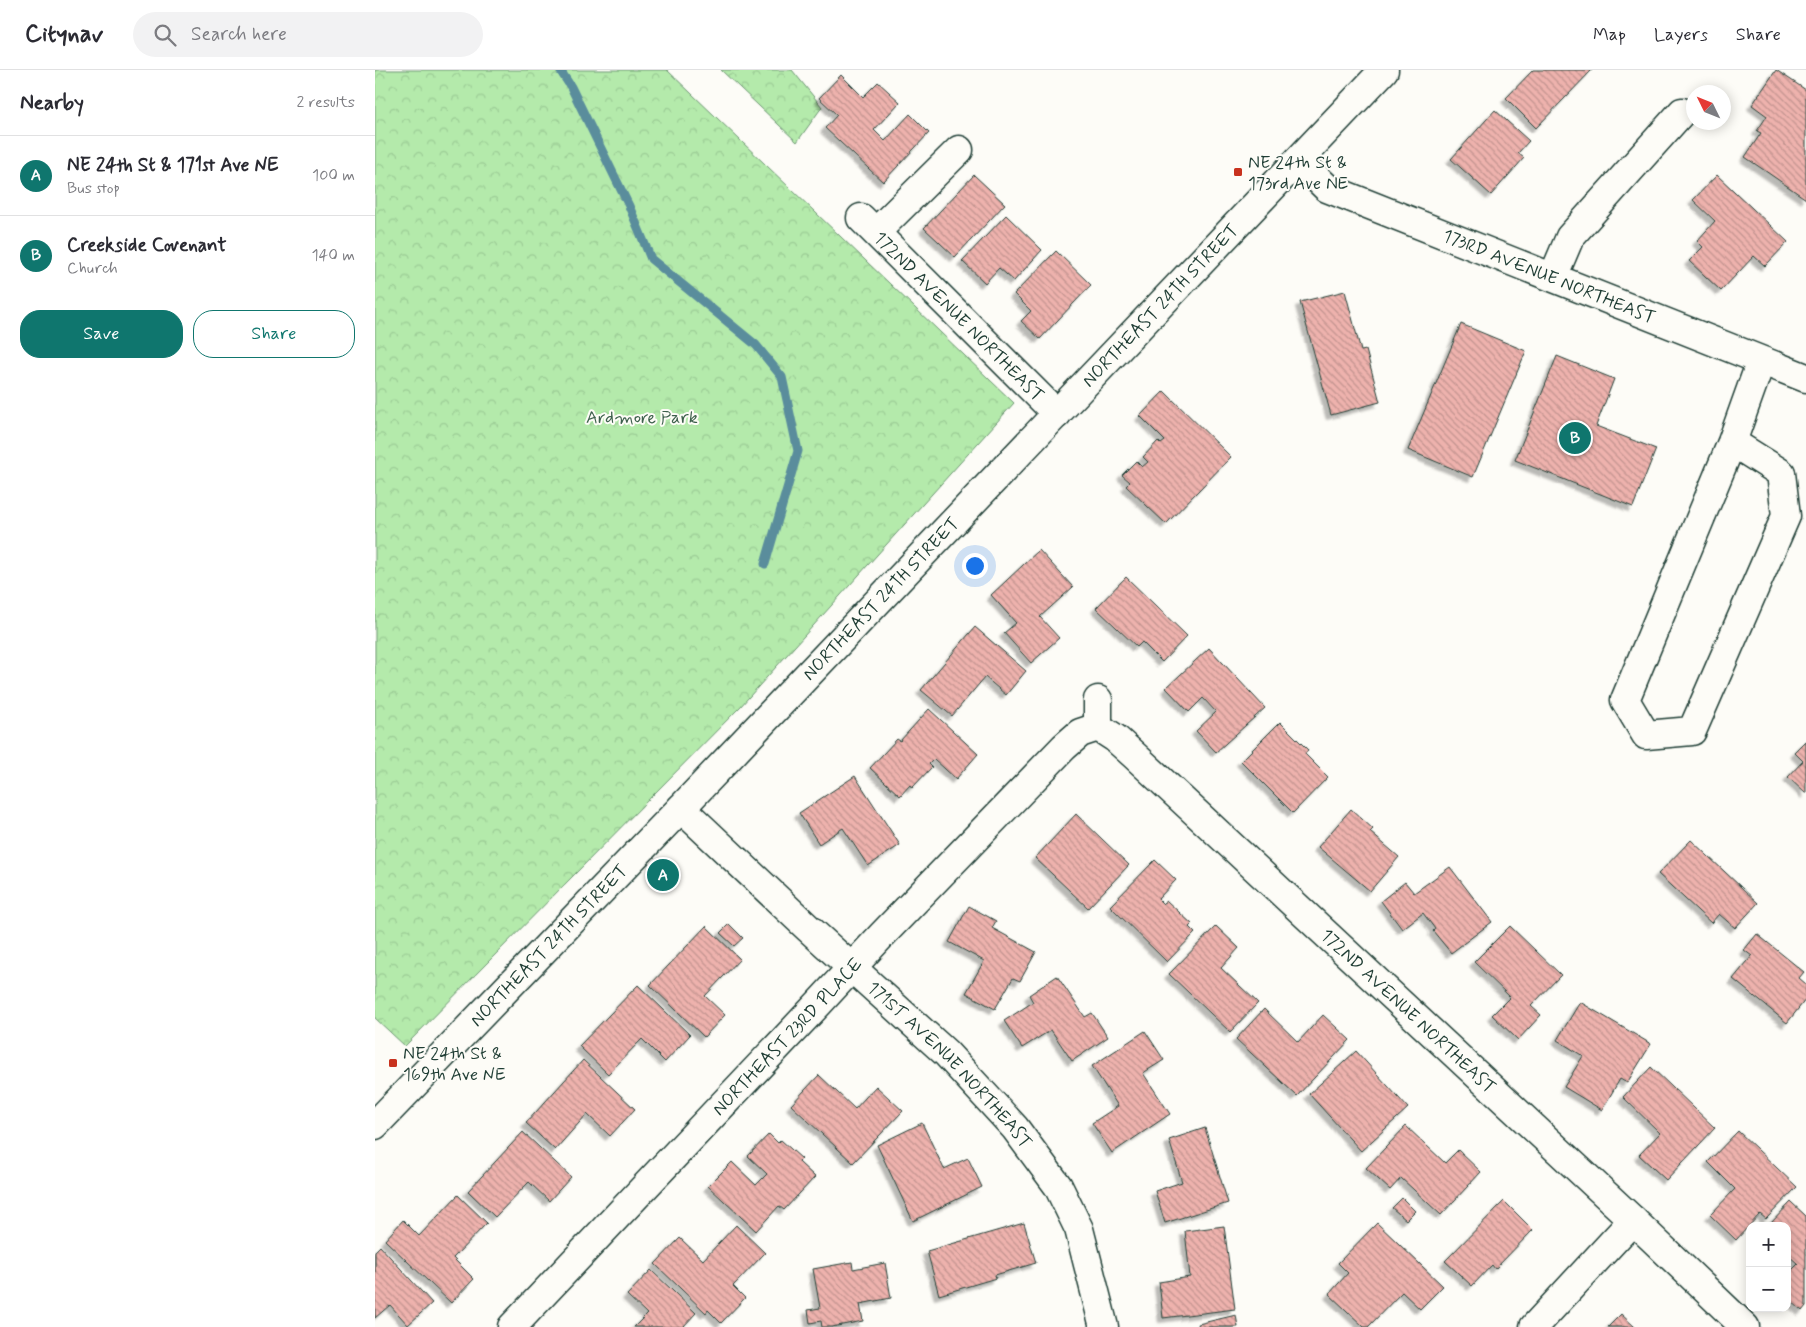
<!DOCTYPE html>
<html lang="en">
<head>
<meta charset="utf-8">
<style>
  :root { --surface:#fff; --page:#f2f2f3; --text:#2b2b33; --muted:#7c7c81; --line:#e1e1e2; --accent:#0f766e }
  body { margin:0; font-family:Mynerve,sans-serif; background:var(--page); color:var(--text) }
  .controls { position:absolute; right:15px; bottom:15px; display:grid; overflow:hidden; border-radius:10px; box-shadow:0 2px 12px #0003 }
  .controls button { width:45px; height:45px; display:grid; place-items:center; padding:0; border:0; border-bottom:1px solid var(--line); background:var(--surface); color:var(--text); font:25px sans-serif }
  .compass { position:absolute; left:1311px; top:15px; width:45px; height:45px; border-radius:50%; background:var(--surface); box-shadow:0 2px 12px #0003; rotate:313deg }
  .you { position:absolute; left:599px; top:495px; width:18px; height:18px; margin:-12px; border:4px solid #fff; border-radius:50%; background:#1a73e8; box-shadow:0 0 0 8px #1a73e833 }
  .badge { display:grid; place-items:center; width:32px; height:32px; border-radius:50%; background:var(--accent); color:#fff; font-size:16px; font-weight:700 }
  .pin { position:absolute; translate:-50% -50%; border:2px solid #fff; box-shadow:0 1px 5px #0006 }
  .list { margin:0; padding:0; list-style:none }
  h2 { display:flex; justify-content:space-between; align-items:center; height:65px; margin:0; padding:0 20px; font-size:21px }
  h2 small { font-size:16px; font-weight:400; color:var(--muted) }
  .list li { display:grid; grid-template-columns:32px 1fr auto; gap:15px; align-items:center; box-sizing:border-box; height:80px; padding:0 20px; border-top:1px solid var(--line) }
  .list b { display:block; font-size:19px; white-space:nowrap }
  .list p { margin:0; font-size:16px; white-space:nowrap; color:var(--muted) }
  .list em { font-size:16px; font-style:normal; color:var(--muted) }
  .actions { display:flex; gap:10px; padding:15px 20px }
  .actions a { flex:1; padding:11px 0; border:1px solid var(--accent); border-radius:20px; text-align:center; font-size:18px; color:var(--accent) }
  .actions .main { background:var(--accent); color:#fff }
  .icon { flex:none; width:28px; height:28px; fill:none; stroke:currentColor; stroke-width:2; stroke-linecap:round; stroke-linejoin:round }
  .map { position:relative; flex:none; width:1431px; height:1257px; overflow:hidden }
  header { display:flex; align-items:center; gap:30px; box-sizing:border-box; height:70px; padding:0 25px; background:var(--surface); border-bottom:1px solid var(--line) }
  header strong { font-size:24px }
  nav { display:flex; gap:28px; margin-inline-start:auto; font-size:18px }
  .search { width:350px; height:45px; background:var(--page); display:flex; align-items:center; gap:12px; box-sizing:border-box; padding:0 18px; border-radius:28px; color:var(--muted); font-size:19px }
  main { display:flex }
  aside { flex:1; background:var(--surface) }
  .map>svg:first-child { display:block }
  .forest { fill:url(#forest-crowns); stroke:#6a9470 }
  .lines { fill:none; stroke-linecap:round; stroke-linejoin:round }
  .stream { stroke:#5a8d9c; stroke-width:9 }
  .building { fill:url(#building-back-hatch); stroke:#1f3d34; filter:url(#shadow) }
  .minor-casing { stroke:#1f3d34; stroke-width:31 }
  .major-casing { stroke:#1f3d34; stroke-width:31 }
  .minor { stroke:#fdfcf7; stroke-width:28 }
  .major { stroke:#fdfcf7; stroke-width:28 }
  .poi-dot { fill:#c8321e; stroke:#fdfcf7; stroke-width:2 }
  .labels { text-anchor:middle; stroke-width:4; stroke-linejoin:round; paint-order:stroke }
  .poi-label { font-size:18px; fill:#1f3d34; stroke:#fdfcf7; text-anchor:start }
  .street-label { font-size:18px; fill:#1f3d34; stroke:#fdfcf7 }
  .park-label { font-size:18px; fill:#3d604c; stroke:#fdfcf7 }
</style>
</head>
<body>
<header>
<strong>Citynav</strong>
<div class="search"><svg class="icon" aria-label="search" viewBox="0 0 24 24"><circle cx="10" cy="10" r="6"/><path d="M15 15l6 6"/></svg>Search here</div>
<nav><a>Map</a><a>Layers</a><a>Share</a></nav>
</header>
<main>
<aside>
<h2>Nearby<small>2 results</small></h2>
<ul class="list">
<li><span class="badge">A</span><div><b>NE 24th St &amp; 171st Ave NE</b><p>Bus stop</p></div><em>100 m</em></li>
<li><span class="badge">B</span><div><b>Creekside Covenant</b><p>Church</p></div><em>140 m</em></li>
</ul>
<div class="actions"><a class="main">Save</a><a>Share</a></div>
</aside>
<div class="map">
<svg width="1431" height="1257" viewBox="0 0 1431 1257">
  <defs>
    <pattern id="forest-crowns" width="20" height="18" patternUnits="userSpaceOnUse" patternTransform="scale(1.25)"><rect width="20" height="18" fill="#b4eaab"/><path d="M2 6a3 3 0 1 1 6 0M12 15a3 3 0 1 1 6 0" fill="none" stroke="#9aca94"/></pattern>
    <pattern id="building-back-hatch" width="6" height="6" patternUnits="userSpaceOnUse" patternTransform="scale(1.25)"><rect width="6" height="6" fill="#eeb2ad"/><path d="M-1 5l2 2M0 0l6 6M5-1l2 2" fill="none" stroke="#c0928e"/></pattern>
    <filter id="shadow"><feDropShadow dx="-4.5" dy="4.5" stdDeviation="1" flood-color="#0004"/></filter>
  </defs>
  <rect width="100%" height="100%" fill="#fdfcf7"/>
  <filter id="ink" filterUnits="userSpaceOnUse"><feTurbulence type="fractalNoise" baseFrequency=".02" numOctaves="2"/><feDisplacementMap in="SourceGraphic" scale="10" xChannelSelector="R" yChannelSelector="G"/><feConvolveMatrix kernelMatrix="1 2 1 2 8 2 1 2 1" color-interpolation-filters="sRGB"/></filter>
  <g filter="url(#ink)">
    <path class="forest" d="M0 0H292L639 333 365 637 30 976 0 948Z
      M346 0H417L447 37 422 72Z"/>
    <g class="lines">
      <path class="stream" d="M185 0 196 17 254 136 276 189 381 275 407 307 423 381 390 494"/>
    </g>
    <path class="building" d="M1158 0H1217L1161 58 1131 28Z
      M1401 0 1431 20V129L1370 87 1386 63 1382 61 1392 46 1377 35Z
      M466 5 488 27 503 12 525 32 499 60 510 71 535 44 554 63 508 112 450 58 462 45 444 28Z
      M1120 40 1154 71 1143 83 1149 88 1116 125 1076 89Z
      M599 105 630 134 580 187 549 158Z
      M1342 105 1413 172 1390 196 1379 186 1346 221 1314 191 1328 177 1322 171 1340 151 1318 130Z
      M631 145 667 180 639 211 624 198 610 213 587 191Z
      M681 181 716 215 665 269 646 251 656 241 639 224Z
      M970 221 986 281 991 280 1005 332 956 345 925 232Z
      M1086 254 1151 281 1098 407 1033 380Z
      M1182 286 1239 309 1221 356 1281 379 1258 437 1140 390Z
      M789 321 856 387 791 454 751 416 755 412 747 405 761 391 767 397 773 392 768 387 783 371 786 374 790 371 765 346Z
      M664 480 698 517 665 547 684 568 656 593 629 563 641 553 616 525Z
      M751 507 812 566 787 592 767 572 762 577 721 538Z
      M600 557 651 601 631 625 610 607 577 646 546 620Z
      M834 578 890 638 841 682 821 661 841 642 828 628 814 642 791 618Z
      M554 639 603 684 581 709 559 689 554 694 557 697 537 718 535 715 525 726 495 698 522 669 525 671Z
      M905 652 933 680 930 684 953 707 918 743 866 691Z
      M1431 670V724L1413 707 1428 691 1419 682Z
      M480 706 525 775 493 796 468 758 444 774 424 743Z
      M976 739 998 759 995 762 1024 787 995 821 943 777Z
      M701 744 754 795 713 838 660 788Z
      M1316 770 1383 833 1360 858 1344 844 1336 853 1283 804Z
      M780 790 801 810 783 829 788 834 792 831 817 854 814 857 820 863 792 892 735 836Z
      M1075 797 1117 852 1076 883 1058 861 1060 859 1048 843 1027 859 1006 831 1030 812 1039 823Z
      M594 836 621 851 617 858 661 882 645 911 638 908 620 939 591 923 609 891 574 872Z
      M354 854 368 868 359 876 345 863Z
      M331 856 365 889 330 926 350 945 329 967 275 915Z
      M841 856 864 878 846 898 883 933 855 962 794 904Z
      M1135 856 1186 905 1156 936 1166 945 1143 970 1117 945 1135 927 1099 892Z
      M1382 864 1429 902 1424 908 1431 914V929L1412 953 1358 909 1377 886 1369 880Z
      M682 906 710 947 717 943 733 967 697 991 676 960 647 978 629 951 658 932 654 925Z
      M263 915 315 965 290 992 267 969 233 1004 204 976Z
      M1205 932 1276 974 1252 1013 1245 1009 1227 1040 1189 1017 1208 986 1182 970Z
      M889 939 923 972 948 945 975 970 922 1026 861 969Z
      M770 961 789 990 768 1003 795 1044 737 1083 717 1053 743 1036 717 996Z
      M981 981 1033 1038 986 1081 934 1024Z
      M208 990 260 1039 235 1066 212 1044 180 1080 151 1053Z
      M1276 997 1340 1058 1291 1110 1264 1085 1285 1063 1248 1027Z
      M444 1005 480 1039 501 1016 528 1041 478 1093 416 1035Z
      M547 1053 569 1099 593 1088 607 1117 538 1151 502 1075Z
      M1031 1056 1070 1093 1083 1080 1106 1102 1066 1145 1026 1108 1015 1120 991 1098Z
      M830 1058 853 1133 790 1153 780 1121 807 1112 794 1070Z
      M1363 1061 1422 1117 1391 1149 1385 1144 1361 1170 1335 1145 1360 1119 1333 1092Z
      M148 1062 196 1107 174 1131 154 1112 120 1147 93 1121Z
      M394 1064 403 1073 406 1070 427 1089 424 1092 440 1107 409 1140 404 1136 381 1161 333 1116 357 1092 381 1115 392 1104 373 1086Z
      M83 1125 112 1153 78 1188 99 1209 76 1233 10 1170 28 1150 44 1166Z
      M1027 1128 1040 1141 1031 1150 1017 1138Z
      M1129 1131 1158 1160 1120 1199 1117 1195 1097 1216 1070 1191Z
      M1416 1132 1431 1146V1236L1427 1241 1412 1227V1205L1423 1194 1412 1184V1156H1393Z
      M649 1153 661 1193 620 1205 621 1208 564 1225 552 1181Z
      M1002 1153 1068 1216 1045 1239 1027 1222 993 1257H989L954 1224 973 1203 963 1193Z
      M361 1155 390 1183 358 1216 370 1228 346 1253 333 1240 331 1243 280 1194 305 1168 328 1190Z
      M849 1156 860 1239 788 1248 784 1212 815 1207 810 1161Z
      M5 1176 57 1233 33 1255 15 1235 0 1248V1181Z
      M477 1192 478 1199 510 1193 516 1228 485 1234 488 1251 457 1257H447L446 1251 435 1253 433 1240 445 1238 438 1199Z
      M276 1200 321 1243 308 1257H259L272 1244 252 1225Z
      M1246 1244 1260 1257H1233Z
      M861 1245 863 1257H824L823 1254Z"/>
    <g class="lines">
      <g class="minor-casing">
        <g id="minor">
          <path id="s1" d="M924 91 952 118 1431 308"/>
          <path id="s2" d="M486 148 682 344"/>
          <path d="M501 162 584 80"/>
          <path d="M1178 207 1195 167 1307 42"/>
          <path d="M1357 372 1406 403 1411 446 1317 661 1271 665 1250 630 1357 372 1386 291"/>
          <path d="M723 630V657"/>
          <path id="s3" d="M306 738 433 858 571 983 640 1058 683 1116 704 1159 729 1257"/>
          <path id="s4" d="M137 1257 444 933 507 865 689 677 705 663 723 657 740 668 759 685 1258 1150 1370 1257"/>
          <path d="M1159 1257 1258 1150"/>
        </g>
      </g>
      <g class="major-casing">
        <g id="major">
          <path id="s5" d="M0 1055 306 738 1009 0"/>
        </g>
      </g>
      <use href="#minor" class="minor"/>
      <use href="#major" class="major"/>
    </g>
  </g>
  <g class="poi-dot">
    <rect x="858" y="97" width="10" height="10" rx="2.5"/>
    <rect x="13" y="988" width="10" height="10" rx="2.5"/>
  </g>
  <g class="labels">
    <g class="poi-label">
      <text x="873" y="98">NE 24th St &amp;<tspan x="873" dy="21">173rd Ave NE</tspan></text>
      <text x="28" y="989">NE 24th St &amp;<tspan x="28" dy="21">169th Ave NE</tspan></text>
    </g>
    <g class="street-label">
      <text dy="6" stroke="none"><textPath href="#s1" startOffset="278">173RD AVENUE NORTHEAST</textPath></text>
      <text dy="6" stroke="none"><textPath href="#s5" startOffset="1135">NORTHEAST 24TH STREET</textPath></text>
      <text dy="6" stroke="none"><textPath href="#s2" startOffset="139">172ND AVENUE NORTHEAST</textPath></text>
      <text dy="6" stroke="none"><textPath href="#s5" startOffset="730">NORTHEAST 24TH STREET</textPath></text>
      <text dy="6" stroke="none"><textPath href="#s5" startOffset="250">NORTHEAST 24TH STREET</textPath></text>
      <text dy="6" stroke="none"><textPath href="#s4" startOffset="1262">172ND AVENUE NORTHEAST</textPath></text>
      <text dy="6" stroke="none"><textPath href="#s4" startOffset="400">NORTHEAST 23RD PLACE</textPath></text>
      <text dy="6" stroke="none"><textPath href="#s3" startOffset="372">171ST AVENUE NORTHEAST</textPath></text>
    </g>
    <g class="park-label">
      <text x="267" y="353">Ardmore Park</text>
    </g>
  </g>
</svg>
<div class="controls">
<button>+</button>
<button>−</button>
</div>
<svg class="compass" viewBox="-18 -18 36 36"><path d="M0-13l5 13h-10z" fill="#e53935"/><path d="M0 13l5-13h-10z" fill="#7c7c81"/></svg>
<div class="you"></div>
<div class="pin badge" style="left:288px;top:805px">A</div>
<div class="pin badge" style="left:1200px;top:368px">B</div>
</div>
</main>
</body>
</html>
